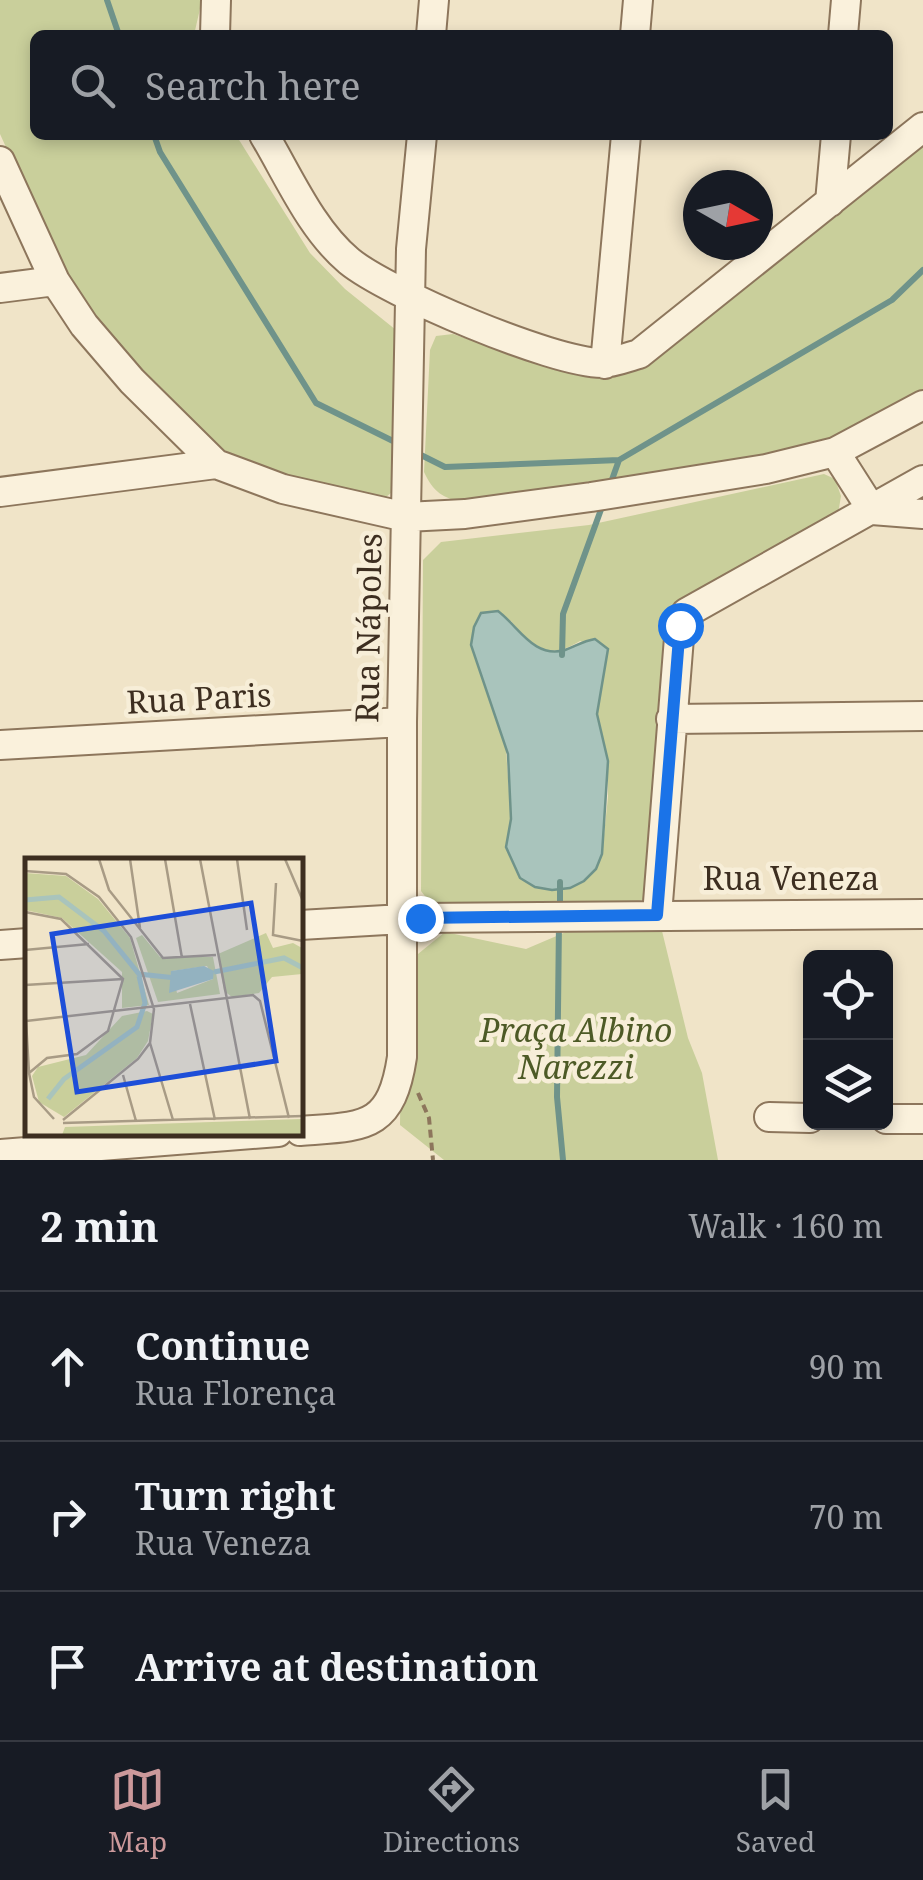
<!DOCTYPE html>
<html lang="en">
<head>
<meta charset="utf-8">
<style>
  :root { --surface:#171b24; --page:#20242c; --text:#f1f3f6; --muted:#9ea1a6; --line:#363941; --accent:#cc999b }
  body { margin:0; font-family:"Noto Serif",serif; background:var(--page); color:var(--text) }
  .controls { position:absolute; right:30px; bottom:30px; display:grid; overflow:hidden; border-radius:15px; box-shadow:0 5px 15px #0003 }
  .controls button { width:90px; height:90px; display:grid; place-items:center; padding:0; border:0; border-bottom:2px solid var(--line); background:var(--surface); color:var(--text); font:50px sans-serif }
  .compass { position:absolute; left:683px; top:170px; width:90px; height:90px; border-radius:50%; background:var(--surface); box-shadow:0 5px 15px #0003; rotate:99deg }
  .stop { position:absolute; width:30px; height:30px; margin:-22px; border:8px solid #1a73e8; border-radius:50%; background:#fff }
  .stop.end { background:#1a73e8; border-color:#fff; box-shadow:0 2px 10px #0008 }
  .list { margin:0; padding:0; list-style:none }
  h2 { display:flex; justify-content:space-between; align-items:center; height:130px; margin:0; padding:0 40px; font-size:42px }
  h2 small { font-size:32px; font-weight:400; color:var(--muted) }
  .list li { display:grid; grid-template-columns:65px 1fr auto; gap:30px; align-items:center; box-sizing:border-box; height:150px; padding:0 40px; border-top:2px solid var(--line) }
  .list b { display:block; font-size:38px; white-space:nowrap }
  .list p { margin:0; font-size:32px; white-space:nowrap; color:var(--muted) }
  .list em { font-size:32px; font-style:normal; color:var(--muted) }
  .icon { flex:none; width:55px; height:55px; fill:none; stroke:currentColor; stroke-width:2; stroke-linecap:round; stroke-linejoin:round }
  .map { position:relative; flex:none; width:923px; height:1160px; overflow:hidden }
  .search { position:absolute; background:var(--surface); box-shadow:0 5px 15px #0003; left:30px; right:30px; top:30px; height:110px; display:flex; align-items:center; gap:25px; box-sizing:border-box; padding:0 35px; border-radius:15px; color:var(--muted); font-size:38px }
  .sheet { height:580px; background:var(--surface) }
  nav { display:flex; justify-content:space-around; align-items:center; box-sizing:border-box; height:140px; border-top:2px solid var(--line); background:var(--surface); font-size:28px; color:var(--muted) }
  nav a { display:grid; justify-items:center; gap:5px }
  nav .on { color:var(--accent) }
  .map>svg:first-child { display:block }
  .green { fill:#c9cf9b; fill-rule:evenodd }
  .water { fill:#a9c4bc; stroke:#6f938a; stroke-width:2.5 }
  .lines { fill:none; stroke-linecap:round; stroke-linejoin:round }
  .stream { stroke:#6f938a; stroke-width:6 }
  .minor-casing { stroke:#8d765c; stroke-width:32 }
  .path { stroke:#8d765c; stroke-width:4; stroke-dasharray:8 5; stroke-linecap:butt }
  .minor { stroke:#faf1dc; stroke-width:28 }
  .route { stroke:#1a73e8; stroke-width:12 }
  .labels { text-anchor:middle; stroke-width:9; stroke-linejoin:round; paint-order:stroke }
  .street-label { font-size:32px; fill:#3d2e20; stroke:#f7eed8 }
  .park-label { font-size:32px; font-style:italic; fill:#4d5a26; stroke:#f7eed8 }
  .inset-river { fill:none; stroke:#a9c4bc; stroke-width:5 }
  .inset-road { fill:none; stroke:#a89b85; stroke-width:2.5 }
  .view { fill:#1d4ed8; fill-opacity:0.15; stroke:#1d4ed8; stroke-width:5 }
  .inset-edge { fill:none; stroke:#3d2e20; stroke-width:5 }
</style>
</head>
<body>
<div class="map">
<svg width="923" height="1160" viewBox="0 0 923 1160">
  <rect width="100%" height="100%" fill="#f0e4c8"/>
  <path class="green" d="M0 0H202L194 35H35V135H236L310 253 345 289 396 330 398 475 392 492 379 503 287 479 227 454 140 373 93 318 61 268 0 134Z
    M923 144V392L831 441 764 458 464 503C443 498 433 492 424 472L430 350 436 336 453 334 557 370 606 377 645 366Z
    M824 474 835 479 841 496 838 514 696 594 646 898 633 904 447 909 431 904 421 891 423 560 441 542 589 525ZM511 621C533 647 547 661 580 641L608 649 597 714 608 762V797L602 854 596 869 552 890 535 887 520 878 506 847 511 819 505 736 471 645 474 627Z
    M587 923 662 931 688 1038 702 1073 718 1160H444L400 1125 402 967 445 932 526 949Z"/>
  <path class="water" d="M498 611C519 627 534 659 565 650 576 646 583 641 595 639L608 649 597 714 608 761 602 854 596 869 584 881 570 888 552 890 535 887 520 878 506 847 511 819 508 754 471 645 474 627 481 613Z"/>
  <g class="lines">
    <path class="stream" d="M107 0 119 35
      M154 135 160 152 316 403 397 443
      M417 453 445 467 619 460
      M609 488 619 460 892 300 923 270
      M562 655 563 614 603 504
      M560 910V882
      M559 922 557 1097 563 1160"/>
    <g class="minor-casing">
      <path id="minor" d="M215 35 216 0
        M431 35 434 0
        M635 35 638 0
        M843 35 846 0
        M264 135C289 177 311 229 349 261 388 293 553 363 602 363 614 363 627 357 639 354L923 127
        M0 161 55 281 84 325 132 381 216 464 283 489 406 517 465 514 591 497 766 469 835 452 923 405
        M830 202 836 135
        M0 288 55 281
        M605 364 626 135
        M835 452 872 510
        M0 492 216 464
        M872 510 923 514
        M671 719 923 716
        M0 745 402 722
        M657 915 680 625 686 613 923 480
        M300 925 420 918 923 914
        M0 945 28 943
        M769 1117 810 1118
        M886 1119H923
        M300 1131C364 1126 391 1130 402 1057V722L411 249 422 135
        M0 1154 278 1132"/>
    </g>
    <path class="path" d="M418 1093 429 1118 433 1160"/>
    <use href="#minor" class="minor"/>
  </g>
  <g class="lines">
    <path class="route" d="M420 918 657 915 680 625"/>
  </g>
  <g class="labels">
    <g class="street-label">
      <text transform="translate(369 628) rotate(-89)" y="11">Rua Nápoles</text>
      <text transform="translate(199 699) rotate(-3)" y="11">Rua Paris</text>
      <text x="791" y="890">Rua Veneza</text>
    </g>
    <g class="park-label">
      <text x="576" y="1042">Praça Albino<tspan x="576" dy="37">Narezzi</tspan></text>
    </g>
  </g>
  <g transform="translate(25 858)">
    <rect width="278" height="278" fill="#f0e4c8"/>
    <path d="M0 15 41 18 73 41 105 80 124 147 97 150V114L37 60 0 52ZM241 75 248 90 268 85 277 90V116L247 119 234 135 207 139 199 133 193 96ZM117 77 135 99H188L195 136 133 144 111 80ZM182 108 188 121 152 135 147 113ZM122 153 128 156 123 183 112 200 39 259 14 244 7 218 13 209 61 197 97 158ZM277 261V277H37L40 269Z" fill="#c9cf9b" fill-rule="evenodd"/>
    <path d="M179 108 189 113 188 121 144 135 146 113Z" fill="#a9c4bc"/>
    <path class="inset-river" d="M0 42 34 39 79 73 114 116 151 120M189 114 259 100 278 110M23 241 39 221 112 169 120 145 114 118"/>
    <path class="inset-road" d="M74 1 84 32 138 100 191 97M105 1 115 70M140 1 157 100M175 1 225 261M212 1 222 72M260 1 278 43M0 13 41 16 74 39 106 79 129 151 125 185 113 201 38 262M251 25 248 77 278 83M0 54 36 61 98 121 83 173 52 196 22 200 4 215 9 239 29 261M0 92 64 86M0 127 98 121M0 146 4 214M165 146 190 262M1 163 228 137 235 143 264 260M125 185 148 262M98 217 111 263M38 265 278 258"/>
    <path class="view" d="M226 45 251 203 52 234 27 76Z"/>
    <rect width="278" height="278" class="inset-edge"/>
  </g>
</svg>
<div class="controls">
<button><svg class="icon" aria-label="locate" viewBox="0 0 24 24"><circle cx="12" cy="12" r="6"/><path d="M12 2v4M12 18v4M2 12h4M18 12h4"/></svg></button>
<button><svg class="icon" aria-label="layers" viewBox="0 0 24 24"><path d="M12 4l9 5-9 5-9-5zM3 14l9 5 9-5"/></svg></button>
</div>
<svg class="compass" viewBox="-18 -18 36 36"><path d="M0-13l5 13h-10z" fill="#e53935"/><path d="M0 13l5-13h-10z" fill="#9ea1a6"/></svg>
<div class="stop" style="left:680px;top:625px"></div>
<div class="stop end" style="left:420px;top:918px"></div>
<div class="search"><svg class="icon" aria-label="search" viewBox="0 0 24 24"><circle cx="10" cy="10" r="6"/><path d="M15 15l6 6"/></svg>Search here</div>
</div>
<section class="sheet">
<h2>2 min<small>Walk · 160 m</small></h2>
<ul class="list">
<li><svg class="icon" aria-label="ahead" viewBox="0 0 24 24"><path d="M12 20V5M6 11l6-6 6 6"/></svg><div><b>Continue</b><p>Rua Florença</p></div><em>90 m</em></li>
<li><svg class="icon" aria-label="right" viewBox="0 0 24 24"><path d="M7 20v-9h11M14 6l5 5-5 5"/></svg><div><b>Turn right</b><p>Rua Veneza</p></div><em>70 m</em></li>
<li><svg class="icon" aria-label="arrive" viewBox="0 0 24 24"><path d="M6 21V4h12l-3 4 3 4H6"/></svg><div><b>Arrive at destination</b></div></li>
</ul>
</section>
<nav>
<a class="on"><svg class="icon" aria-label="map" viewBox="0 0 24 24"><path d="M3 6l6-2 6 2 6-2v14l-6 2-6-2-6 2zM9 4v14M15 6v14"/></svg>Map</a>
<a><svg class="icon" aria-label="directions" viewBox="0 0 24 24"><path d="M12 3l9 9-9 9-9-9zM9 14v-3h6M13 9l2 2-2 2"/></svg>Directions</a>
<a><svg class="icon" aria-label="saved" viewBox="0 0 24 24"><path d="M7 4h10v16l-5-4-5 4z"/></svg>Saved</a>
</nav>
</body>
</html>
